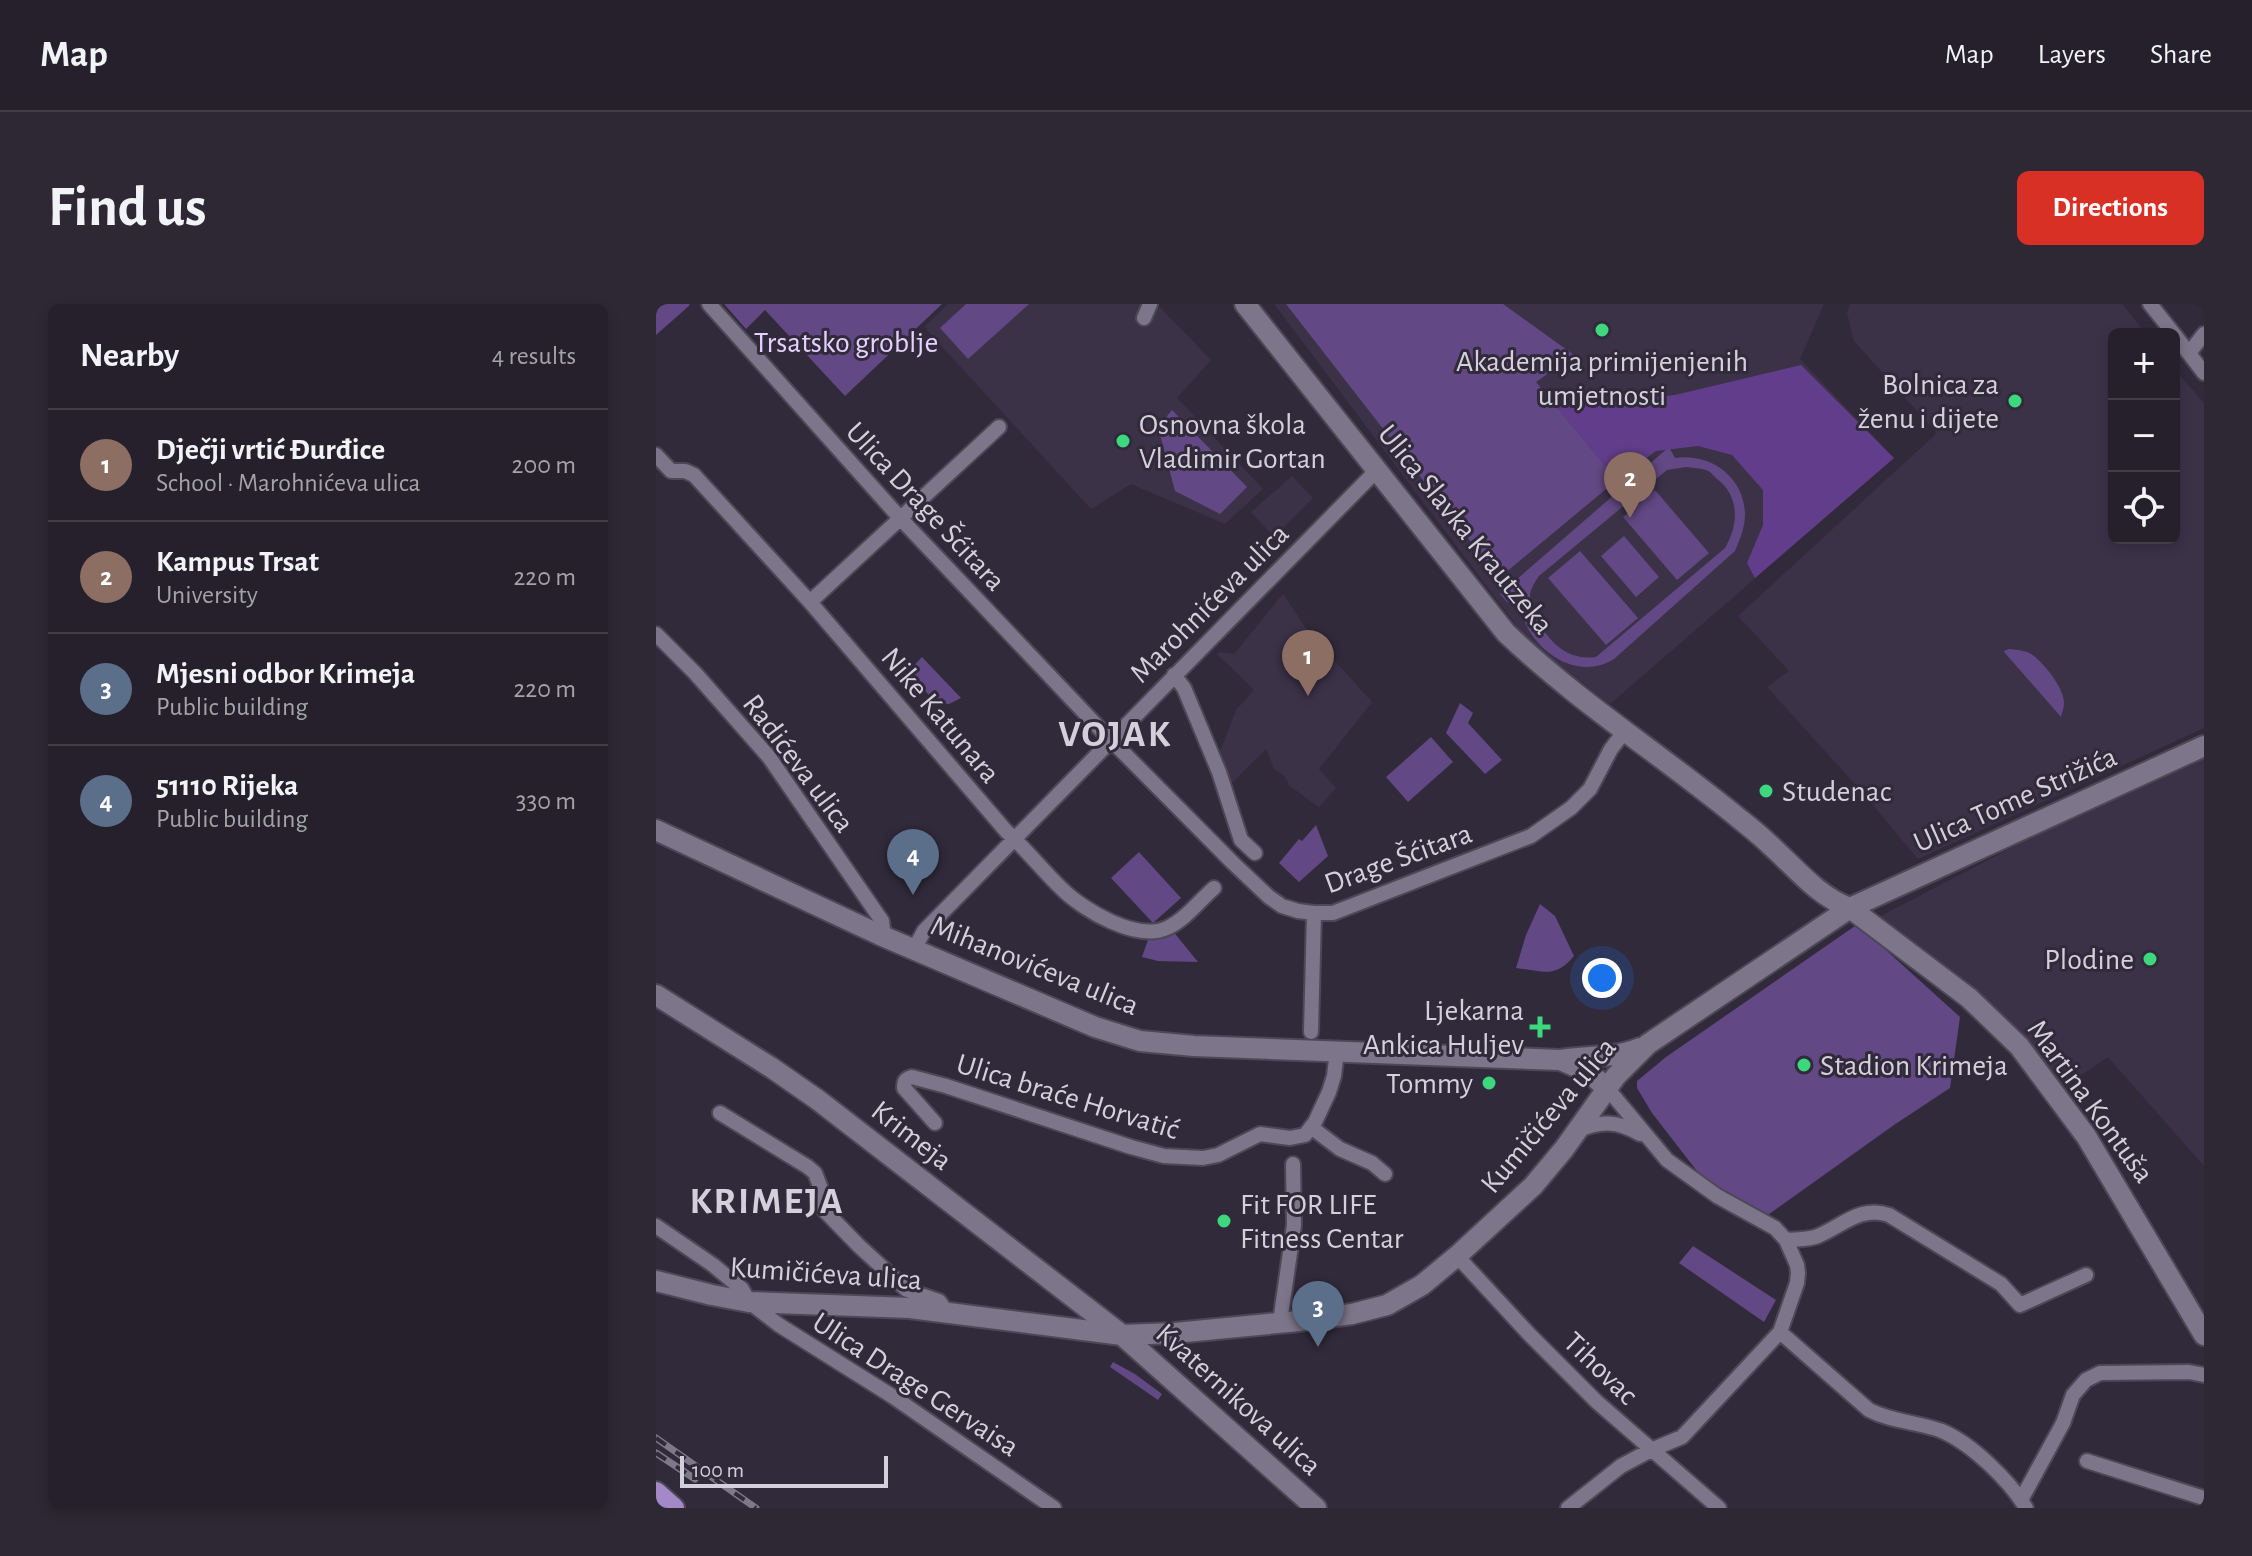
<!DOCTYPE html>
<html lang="en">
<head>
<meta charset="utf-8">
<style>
  :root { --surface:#25202c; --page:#2d2834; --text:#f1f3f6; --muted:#a3a3a9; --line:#423e48; --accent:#d93025 }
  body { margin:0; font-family:"Alegreya Sans",sans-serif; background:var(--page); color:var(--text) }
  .controls { position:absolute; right:24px; top:24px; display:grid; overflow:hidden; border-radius:12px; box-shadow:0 4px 12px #0003 }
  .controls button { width:72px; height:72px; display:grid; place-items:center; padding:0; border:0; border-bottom:2px solid var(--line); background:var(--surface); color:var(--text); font:40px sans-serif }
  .scale { position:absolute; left:24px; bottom:20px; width:208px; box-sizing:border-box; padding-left:8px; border:4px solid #d4d0db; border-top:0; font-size:22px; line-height:28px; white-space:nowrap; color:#d4d0db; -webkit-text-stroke:6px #312a3b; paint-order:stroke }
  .you { position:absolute; left:946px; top:674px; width:28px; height:28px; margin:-20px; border:6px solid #fff; border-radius:50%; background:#1a73e8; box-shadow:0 0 0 12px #1a73e833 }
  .badge { display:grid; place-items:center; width:52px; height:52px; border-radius:50%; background:var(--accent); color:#fff; font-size:26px; font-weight:700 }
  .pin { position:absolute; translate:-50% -66px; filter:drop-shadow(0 2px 4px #0008) }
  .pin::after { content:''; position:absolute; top:42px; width:28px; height:24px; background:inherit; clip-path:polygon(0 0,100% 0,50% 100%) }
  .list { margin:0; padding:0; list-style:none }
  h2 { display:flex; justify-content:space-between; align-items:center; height:104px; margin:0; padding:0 32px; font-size:34px }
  h2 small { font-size:26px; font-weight:400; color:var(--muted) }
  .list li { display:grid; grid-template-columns:52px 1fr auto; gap:24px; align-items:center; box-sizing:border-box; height:112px; padding:0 32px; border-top:2px solid var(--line) }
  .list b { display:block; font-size:30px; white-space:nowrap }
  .list p { margin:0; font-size:26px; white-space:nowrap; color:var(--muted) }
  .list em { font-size:26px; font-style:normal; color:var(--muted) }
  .icon { flex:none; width:44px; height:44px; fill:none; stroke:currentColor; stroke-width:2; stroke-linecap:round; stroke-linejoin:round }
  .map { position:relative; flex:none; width:1548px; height:1204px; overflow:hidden; border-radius:12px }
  header { display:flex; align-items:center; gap:48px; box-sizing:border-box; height:112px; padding:0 40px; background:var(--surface); border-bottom:2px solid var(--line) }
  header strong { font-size:38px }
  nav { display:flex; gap:44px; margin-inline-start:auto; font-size:28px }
  .intro { display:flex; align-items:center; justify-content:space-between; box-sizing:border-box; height:192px; padding:0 48px }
  h1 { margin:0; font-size:56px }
  .button { padding:20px 36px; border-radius:12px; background:var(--accent); color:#fff; font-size:28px; font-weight:700 }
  main { display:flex; gap:48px; padding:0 48px }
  aside { flex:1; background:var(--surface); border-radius:12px; box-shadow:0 4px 12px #0003 }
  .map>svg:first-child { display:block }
  .built { fill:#3b3248 }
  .green { fill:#624884; fill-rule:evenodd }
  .forest { fill:#623d8b }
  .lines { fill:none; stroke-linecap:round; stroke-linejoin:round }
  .street-casing { stroke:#4d4856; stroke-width:18 }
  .secondary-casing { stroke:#4d4856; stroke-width:24 }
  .primary-casing { stroke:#4d4856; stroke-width:24 }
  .street { stroke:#7d7589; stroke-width:14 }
  .secondary { stroke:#7d7589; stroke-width:20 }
  .primary { stroke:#a389c7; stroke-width:20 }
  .rail-casing { stroke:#7e7987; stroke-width:7 }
  .rail { stroke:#312a3b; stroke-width:4; stroke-dasharray:12; stroke-linecap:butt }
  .poi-dot { fill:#3dd77e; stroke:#312a3b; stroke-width:3 }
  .labels { text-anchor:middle; stroke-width:6; stroke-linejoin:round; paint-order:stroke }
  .park-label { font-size:30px; fill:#e3d1fe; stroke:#312a3b }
  .poi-label { font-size:30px; fill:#d4d0db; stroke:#312a3b; text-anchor:end }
  .street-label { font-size:30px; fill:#d4d0db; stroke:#312a3b }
  .district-label { font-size:38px; font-weight:bold; letter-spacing:2px; fill:#d4d0db; stroke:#312a3b }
</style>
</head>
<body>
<header>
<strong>Map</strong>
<nav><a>Map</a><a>Layers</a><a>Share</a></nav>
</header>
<div class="intro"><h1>Find us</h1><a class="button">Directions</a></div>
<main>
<aside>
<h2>Nearby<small>4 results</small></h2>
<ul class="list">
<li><span class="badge" style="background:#8d6e63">1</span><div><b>Dječji vrtić Đurđice</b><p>School · Marohnićeva ulica</p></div><em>200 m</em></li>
<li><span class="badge" style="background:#8d6e63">2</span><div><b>Kampus Trsat</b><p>University</p></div><em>220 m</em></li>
<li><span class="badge" style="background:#5c6f8a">3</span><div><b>Mjesni odbor Krimeja</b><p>Public building</p></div><em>220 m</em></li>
<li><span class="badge" style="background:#5c6f8a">4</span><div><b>51110 Rijeka</b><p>Public building</p></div><em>330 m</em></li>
</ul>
</aside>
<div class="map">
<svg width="1548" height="1204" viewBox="0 0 1548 1204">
  <rect width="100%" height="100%" fill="#312a3b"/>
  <path class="built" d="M292 0H501L555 56 521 94 607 185 569 220 475 180 435 205 268 23Z
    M618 0H1168L1144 55 1238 154 954 400 872 337Z
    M1194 0H1466L1490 30H1458V234H1518V65L1548 99V424L1262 555 1207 489 1111 383 1133 367 1082 312 1281 129 1198 37 1191 9Z
    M636 172 657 194 618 233 595 208Z
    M627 290 651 326 716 398 663 465 680 484 663 503 631 480 633 478 629 476 630 473 618 465 610 445 572 483 561 448 565 445 580 406 598 386 561 350 564 348 578 350Z
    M1548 450V862L1452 753 1402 787 1221 614 1382 530Z"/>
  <path class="green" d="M0 0H33L34 1 0 31Z
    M68 0H286L189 92 109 6 90 25Z
    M310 0H373L312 55 284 24Z
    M630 0H847L918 51 880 78 961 176 843 274Z
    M516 106 591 183 564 210 519 187 502 123Z
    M1013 143 1019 154C1055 149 1088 173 1089 210 1089 224 1084 235 1079 247L958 355C915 382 861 335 863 289L852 299 844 290ZM1030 163C1036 164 1044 164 1050 166 1054 167 1057 171 1060 174 1084 192 1083 220 1069 244L940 353C912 357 892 338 881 314 879 309 874 301 874 296 873 287 878 279 883 272L1011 166Z
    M999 186 1053 249 1021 276 967 213Z
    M968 232 1003 273 980 293 945 252Z
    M924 247 982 314 950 341 892 274Z
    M1353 345C1361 346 1371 346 1378 352 1389 361 1409 385 1408 400 1408 404 1406 408 1405 413L1349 349 1348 347Z
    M266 353 305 394 293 400H282L251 369Z
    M804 399 817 409 812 419 846 456 829 470 790 429Z
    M775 433 797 458 752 498 730 473Z
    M660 521 672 552 643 578 623 559 643 535 646 537Z
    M483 548 525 594 497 619 455 574Z
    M884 600 899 612 918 652C899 675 887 667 860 664L870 631Z
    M1199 622 1210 628 1304 713 1294 784 1238 821 1109 913 1044 871 996 809 981 784V777L1010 753Z
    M516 626 542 658 502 657 486 653 494 630Z
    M1037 942 1120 996 1108 1018 1023 959Z
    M457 1058 479 1070 506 1090 502 1096 454 1063Z"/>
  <path class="forest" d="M1145 61 1238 154 1099 274 1091 259 1107 221V186L1076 151 1042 142 1000 147 961 176 900 103 1019 91Z"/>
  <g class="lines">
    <g class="street-casing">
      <path id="street" d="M53 0 245 215 444 425 577 559 613 593 626 602 642 607 658 609H677L875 532 915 504 934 485 955 445 968 428
        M1494 0 1518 30
        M488 14 494 0
        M1518 30 1548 69
        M1533 49 1548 30
        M0 151 15 167H29L38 171 154 298 350 527C370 545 386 566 406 585 427 606 481 638 511 624 529 616 544 596 558 584
        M154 298 343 123
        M0 330 39 369 113 453 226 617 227 625 224 631
        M518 371 528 384 563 468 585 536 599 549
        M258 645 268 627 721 166
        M655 728 658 609
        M64 809 152 863 159 869 164 882 168 906 203 942 251 986 283 997 290 1007
        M279 819 248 784C248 777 249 775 256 773L290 782 475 843 508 852 547 854 562 851 604 830 634 834 649 831 659 818 673 788 678 772 681 747
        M655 823 684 845 716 859 729 870
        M921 827C944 816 962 817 984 830
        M0 922 57 961 86 985 93 998 123 1021 236 1092 398 1204
        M1130 936C1141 935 1153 936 1162 932 1186 922 1205 901 1233 911L1345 980 1364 1001 1430 971
        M801 952 873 1030 941 1098 1063 1204
        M624 1018 638 921 637 860
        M1124 1028 1213 1106C1236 1118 1262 1118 1286 1127 1316 1140 1354 1177 1370 1204
        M1431 1157 1548 1194
        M1365 1196 1407 1119 1417 1091 1430 1076 1444 1069 1533 1068 1548 1071
        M912 1204 965 1162 995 1146 1026 1133 1124 1028 1141 979 1142 969 1141 961 1130 936 1119 924 1061 892 1011 856 951 784"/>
    </g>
    <g class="secondary-casing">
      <path id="secondary" d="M589 0 850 329C921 397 1004 450 1080 512 1091 521 1103 530 1113 540 1139 563 1161 592 1194 604L1313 694 1363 742 1430 832 1548 1031
        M0 526 224 631 439 723 484 737 538 742 904 756C931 751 958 755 984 744
        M0 691 116 764 162 796 466 1031 660 1204
        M907 757 932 768 951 784
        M0 977 56 991 93 998 254 1004 466 1031 519 1029 643 1017 696 1010 731 1001 766 981 801 952 877 882 908 845 960 772 992 740 1194 604 1548 442"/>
    </g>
    <g class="primary-casing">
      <path id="primary" d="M0 1188 18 1204"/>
    </g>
    <use href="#street" class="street"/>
    <use href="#secondary" class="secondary"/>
    <use href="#primary" class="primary"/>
    <g class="rail-casing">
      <path id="rail" d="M0 1134 100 1204
        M0 1149 39 1175"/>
    </g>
    <use href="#rail" class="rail"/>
  </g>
  <g class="poi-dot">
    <circle cx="946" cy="26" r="8"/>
    <circle cx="1359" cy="97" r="8"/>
    <circle cx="467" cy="137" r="8"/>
    <circle cx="1110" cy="487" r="8"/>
    <circle cx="1494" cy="655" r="8"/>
    <path d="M880 711h8v8h8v8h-8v8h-8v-8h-8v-8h8z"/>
    <circle cx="1148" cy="761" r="8"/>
    <circle cx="833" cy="779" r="8"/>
    <circle cx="568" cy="917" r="8"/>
  </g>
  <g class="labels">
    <g class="park-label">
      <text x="190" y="48">Trsatsko groblje</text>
    </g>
    <g class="poi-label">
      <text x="946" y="67" text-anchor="middle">Akademija primijenjenih<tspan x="946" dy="34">umjetnosti</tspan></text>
      <text x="1343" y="90">Bolnica za<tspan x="1343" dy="34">ženu i dijete</tspan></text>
      <text x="483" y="130" text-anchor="start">Osnovna škola<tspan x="483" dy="34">Vladimir Gortan</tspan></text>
      <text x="1126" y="497" text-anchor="start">Studenac</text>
      <text x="1478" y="665">Plodine</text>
      <text x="868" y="716">Ljekarna<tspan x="868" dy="34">Ankica Huljev</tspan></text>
      <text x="1164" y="771" text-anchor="start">Stadion Krimeja</text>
      <text x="817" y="789">Tommy</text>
      <text x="584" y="910" text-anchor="start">Fit FOR LIFE<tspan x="584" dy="34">Fitness Centar</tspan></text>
    </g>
    <g class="street-label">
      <text transform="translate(270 202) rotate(47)" y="10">Ulica Drage Šćitara</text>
      <text transform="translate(810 225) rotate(51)" y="10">Ulica Slavka Krautzeka</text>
      <text transform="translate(553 299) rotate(-45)" y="10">Marohnićeva ulica</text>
      <text transform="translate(285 411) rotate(50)" y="10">Nike Katunara</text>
      <text transform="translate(143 459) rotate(53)" y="10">Radićeva ulica</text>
      <text transform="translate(1359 495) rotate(-24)" y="10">Ulica Tome Strižića</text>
      <text transform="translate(742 554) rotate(-20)" y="10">Drage Šćitara</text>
      <text transform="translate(379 661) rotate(22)" y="10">Mihanovićeva ulica</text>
      <text transform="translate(412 792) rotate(17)" y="10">Ulica braće Horvatić</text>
      <text transform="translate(1435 797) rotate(54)" y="10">Martina Kontuša</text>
      <text transform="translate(892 811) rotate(-50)" y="10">Kumičićeva ulica</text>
      <text transform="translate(256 831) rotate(38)" y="10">Krimeja</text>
      <text transform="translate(170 969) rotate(4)" y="10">Kumičićeva ulica</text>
      <text transform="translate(945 1064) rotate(44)" y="10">Tihovac</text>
      <text transform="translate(260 1080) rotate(33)" y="10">Ulica Drage Gervaisa</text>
      <text transform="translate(583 1095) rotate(42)" y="10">Kvaternikova ulica</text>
    </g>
    <g class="district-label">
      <text x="459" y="442">VOJAK</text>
      <text x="111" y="909">KRIMEJA</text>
    </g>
  </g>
</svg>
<div class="controls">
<button>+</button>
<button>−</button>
<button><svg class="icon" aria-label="locate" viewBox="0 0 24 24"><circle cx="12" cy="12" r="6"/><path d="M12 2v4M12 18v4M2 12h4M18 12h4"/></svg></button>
</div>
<div class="scale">100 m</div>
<div class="you"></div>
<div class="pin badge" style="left:652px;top:392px;background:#8d6e63">1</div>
<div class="pin badge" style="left:974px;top:214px;background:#8d6e63">2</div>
<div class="pin badge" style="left:662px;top:1043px;background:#5c6f8a">3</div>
<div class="pin badge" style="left:257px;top:591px;background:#5c6f8a">4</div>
</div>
</main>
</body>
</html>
